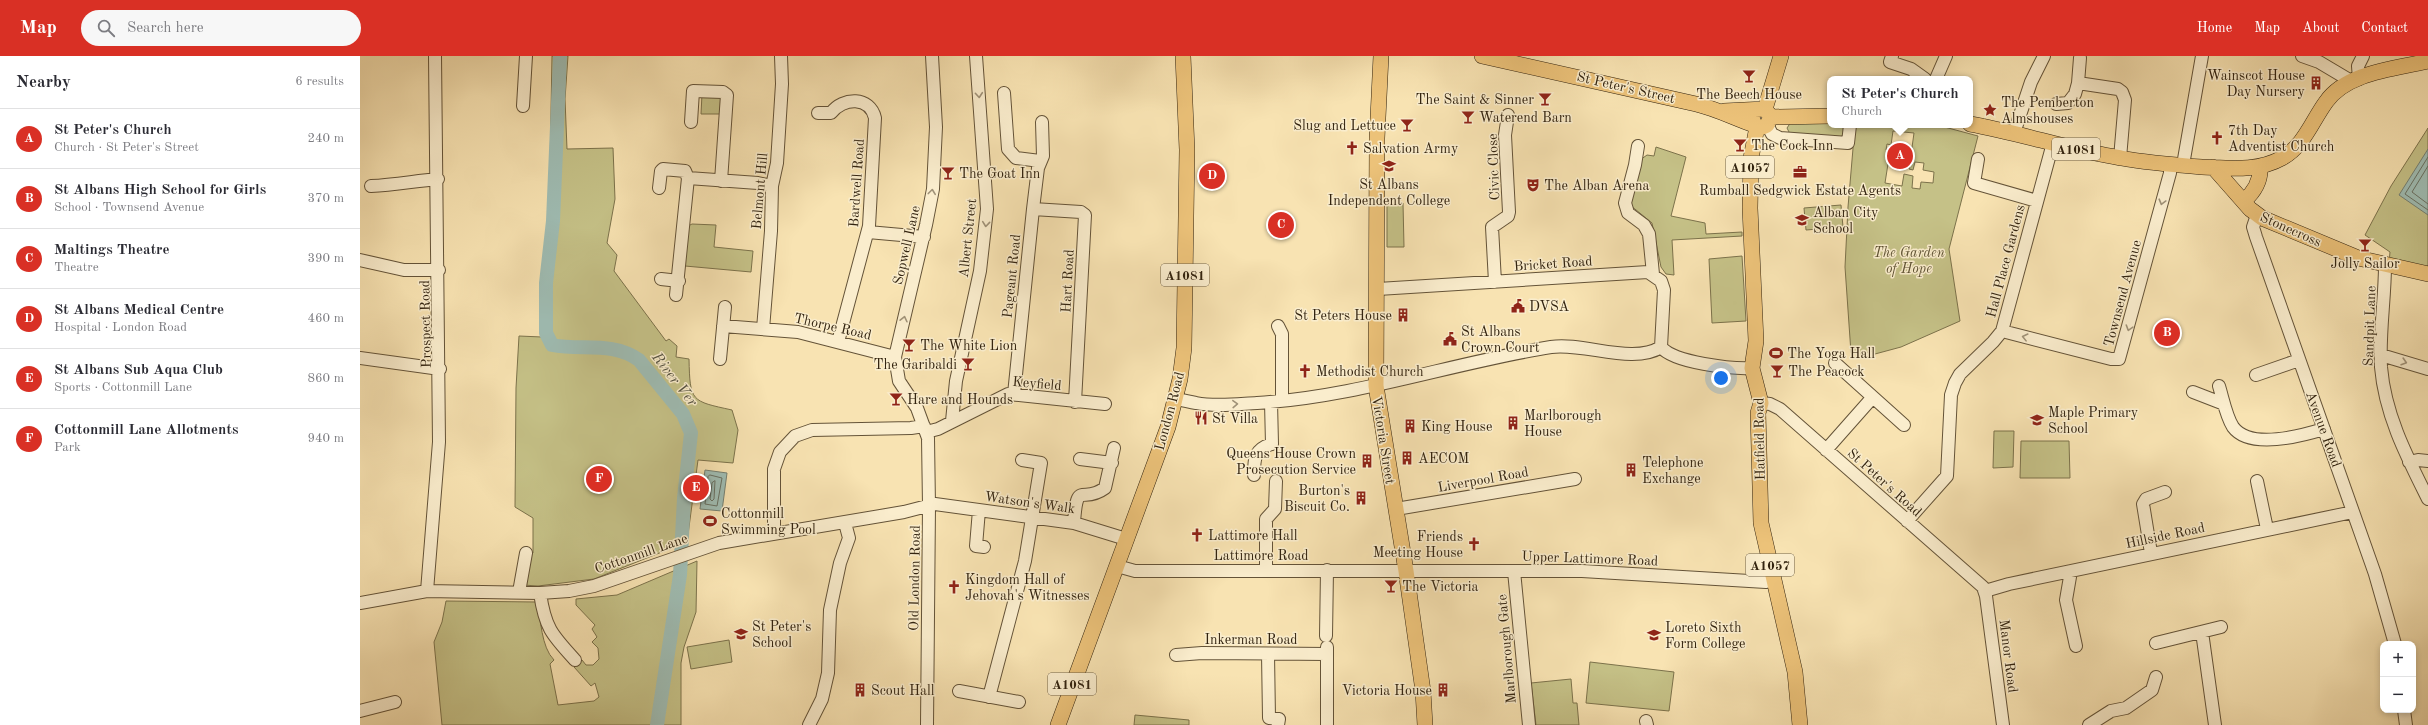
<!DOCTYPE html>
<html lang="en">
<head>
<meta charset="utf-8">
<style>
  :root { --surface:#fff; --page:#f7f7f7; --text:#2b2b33; --muted:#7c7c81; --line:#e1e1e2; --accent:#d93025 }
  body { margin:0; font-family:"Old Standard TT",serif; background:var(--page); color:var(--text) }
  .controls { position:absolute; right:12px; bottom:12px; display:grid; overflow:hidden; border-radius:8px; box-shadow:0 2px 6px #0003 }
  .controls button { width:36px; height:36px; display:grid; place-items:center; padding:0; border:0; border-bottom:1px solid var(--line); background:var(--surface); color:var(--text); font:20px sans-serif }
  .you { position:absolute; left:1361px; top:322px; width:14px; height:14px; margin:-10px; border:3px solid #fff; border-radius:50%; background:#1a73e8; box-shadow:0 0 0 6px #1a73e833 }
  .badge { display:grid; place-items:center; width:26px; height:26px; border-radius:50%; background:var(--accent); color:#fff; font-size:13px; font-weight:700 }
  .pin { position:absolute; translate:-50% -50%; border:2px solid #fff; box-shadow:0 1px 4px #0006 }
  .popup { position:absolute; left:1467px; top:20px; width:146px; height:52px; box-sizing:border-box; display:grid; place-content:center; border-radius:8px; background:var(--surface); filter:drop-shadow(0 1px 3px #0005); font-size:13px; white-space:nowrap; color:var(--muted) }
  .popup b { font-size:15px; color:var(--text) }
  .popup::after { content:''; position:absolute; left:50%; top:100%; margin-left:-8px; border:8px solid transparent; border-top-color:var(--surface) }
  .list { margin:0; padding:0; list-style:none }
  h2 { display:flex; justify-content:space-between; align-items:center; height:52px; margin:0; padding:0 16px; font-size:17px }
  h2 small { font-size:13px; font-weight:400; color:var(--muted) }
  .list li { display:grid; grid-template-columns:26px 1fr auto; gap:12px; align-items:center; box-sizing:border-box; height:60px; padding:0 16px; border-top:1px solid var(--line) }
  .list b { display:block; font-size:15px; white-space:nowrap }
  .list p { margin:0; font-size:13px; white-space:nowrap; color:var(--muted) }
  .list em { font-size:13px; font-style:normal; color:var(--muted) }
  .icon { flex:none; width:22px; height:22px; fill:none; stroke:currentColor; stroke-width:2; stroke-linecap:round; stroke-linejoin:round }
  .map { position:relative; flex:none; width:2068px; height:669px; overflow:hidden }
  header { display:flex; align-items:center; gap:24px; box-sizing:border-box; height:56px; padding:0 20px; background:var(--accent); color:#fff }
  header strong { font-size:19px }
  nav { display:flex; gap:22px; margin-inline-start:auto; font-size:14px }
  .search { width:280px; height:36px; background:var(--page); display:flex; align-items:center; gap:10px; box-sizing:border-box; padding:0 14px; border-radius:22px; color:var(--muted); font-size:15px }
  main { display:flex }
  aside { flex:1; background:var(--surface) }
  .map>svg:first-child { display:block }
  .green { fill:#c5c187; stroke:#7c724b; fill-rule:evenodd }
  .water { fill:#9fbdb4; stroke:#737f72 }
  .lines { fill:none; stroke-linecap:round; stroke-linejoin:round }
  .shore { stroke:#687062; stroke-width:1 }
  .river { stroke:#9fbdb4; stroke-width:14 }
  .minor-casing { stroke:#645338; stroke-width:14 }
  .major-casing { stroke:#32230f; stroke-width:16 }
  .minor { stroke:#faedcd; stroke-width:12 }
  .major { stroke:#ecc279; stroke-width:15 }
  .oneway { stroke:#a09278 }
  .labels { text-anchor:middle; stroke-width:3; stroke-linejoin:round; paint-order:stroke }
  .shield { fill:#faedcd; stroke:#6e6048; stroke-width:1 }
  .shield-label { font-size:13px; font-weight:bold; fill:#32230f }
  .poi-label { font-size:14px; fill:#32230f; stroke:#faedcd; text-anchor:start }
  .street-label { font-size:14px; fill:#32230f; stroke:#faedcd }
  .park-label { font-size:14px; font-style:italic; fill:#5e5233; stroke:#faedcd }
  .water-label { font-size:15px; font-style:italic; fill:#535141; stroke:#faedcd }
</style>
</head>
<body>
<header>
<strong>Map</strong>
<div class="search"><svg class="icon" aria-label="search" viewBox="0 0 24 24"><circle cx="10" cy="10" r="6"/><path d="M15 15l6 6"/></svg>Search here</div>
<nav><a>Home</a><a>Map</a><a>About</a><a>Contact</a></nav>
</header>
<main>
<aside>
<h2>Nearby<small>6 results</small></h2>
<ul class="list">
<li><span class="badge">A</span><div><b>St Peter's Church</b><p>Church · St Peter's Street</p></div><em>240 m</em></li>
<li><span class="badge">B</span><div><b>St Albans High School for Girls</b><p>School · Townsend Avenue</p></div><em>370 m</em></li>
<li><span class="badge">C</span><div><b>Maltings Theatre</b><p>Theatre</p></div><em>390 m</em></li>
<li><span class="badge">D</span><div><b>St Albans Medical Centre</b><p>Hospital · London Road</p></div><em>460 m</em></li>
<li><span class="badge">E</span><div><b>St Albans Sub Aqua Club</b><p>Sports · Cottonmill Lane</p></div><em>860 m</em></li>
<li><span class="badge">F</span><div><b>Cottonmill Lane Allotments</b><p>Park</p></div><em>940 m</em></li>
</ul>
</aside>
<div class="map">
<svg width="2068" height="669" viewBox="0 0 2068 669">
  <rect width="100%" height="100%" fill="#f8e3b2"/>
  <filter id="stains"><feTurbulence type="fractalNoise" baseFrequency=".005" numOctaves="4"/><feColorMatrix values="0 0 0 0 .2 0 0 0 0 .09 0 0 0 0 .02 0 0 0 .5 -.17"/></filter>
  <radialGradient id="worn" r=".72"><stop offset=".6" stop-color="#630" stop-opacity="0"/><stop offset="1" stop-color="#630" stop-opacity=".3"/></radialGradient>
  <path class="green" d="M192 0H208L205 43 207 93 253 92 255 143 247 187 257 199 254 215 306 285 309 283 317 290 316 301 329 303C330 346 331 345 372 354L378 374 373 407 338 404 327 486 234 523 178 530 163 529 168 497H173V462L155 451 156 332 159 280 182 281V221L187 204 189 170Z
    M342 38 362 39 361 58H341Z
    M1431 66H1470V69H1484V81L1430 78 1427 72Z
    M1495 69H1577L1618 80 1589 193 1600 265 1541 291 1515 298 1513 295 1500 298 1491 297 1485 211 1488 151ZM1533 75 1554 77 1549 113 1553 114 1555 106 1564 107 1563 114 1574 116 1573 127 1561 126 1560 133 1552 132 1553 120 1544 118 1542 130 1525 127 1530 95 1526 94 1527 88 1531 89Z
    M2068 72V209L2065 214 2029 207 2030 196 2005 179 2031 130Z
    M1296 91 1326 101 1311 160 1345 167 1346 178 1382 176V180L1312 184 1314 219 1306 218 1301 211 1292 167 1270 149 1280 104 1287 99 1294 100Z
    M1027 147H1043L1044 191H1027Z
    M1481 149 1483 171 1446 174 1444 152Z
    M332 168 356 169 354 191 393 195 391 216 325 210 328 170Z
    M1382 200 1386 265 1352 267 1349 203Z
    M1634 375H1654L1653 411 1633 412Z
    M1661 385H1709L1710 422H1660Z
    M337 505 336 556 324 591 321 607V669H82L74 586 82 566 86 545 177 546C181 563 181 591 194 604L190 608 198 649 234 645 239 641 235 627 231 630 214 611 222 604 226 609H233L239 603 238 592 232 586 237 581 232 573 235 569 216 549V543L257 539Z
    M369 584 372 606 331 613 327 591Z
    M1230 606 1314 616 1309 655 1226 647Z
    M1211 623 1213 647H1217L1219 669H1176L1171 627Z
    M775 659 829 664V669H774Z"/>
  <path class="water" d="M2068 93V159L2039 139Z
    M345 414 367 417 362 455 340 453Z"/>
  <g class="lines">
    <path class="shore" d="M2068 101 2045 138 2068 154
      M2068 110 2052 136 2068 148
      M350 419 362 422 357 450 345 448 348 421Z
      M355 425 354 443 352 445 350 443 352 427Z"/>
    <path class="river" d="M200 0 193 165 186 227V277L192 289C222 295 252 285 279 304L323 358 331 377 324 442 320 519 297 669"/>
    <g class="minor-casing">
      <path id="minor" d="M1532 0 1530 6 1551 13 1565 23
        M1942 0 1959 6 1991 25
        M1576 23 1586 0
        M1999 23 1998 10 2003 0
        M1718 27 1758 33 1762 36 1765 44 1760 102
        M644 37 648 93 656 102 680 105
        M1696 48 1708 47 1715 38 1718 27 1720 2
        M163 50 166 0
        M458 57H471C483 41 510 40 515 62L509 170 478 286
        M331 66 333 35 363 36 367 39 361 125
        M1407 69 1412 78 1420 82 1488 87 1490 69
        M1654 77 1671 26 1684 0
        M1278 90 1275 109 1265 147 1268 157 1284 169 1289 178 1293 218
        M1618 103 1614 127 1677 145
        M1823 109 1842 0
        M11 130C34 129 55 125 78 123
        M299 132 301 115 303 113 325 115 328 122
        M673 153 721 156 725 159 715 346
        M1897 159 1893 171 1896 181 2015 518 2035 588
        M508 176 564 181
        M0 204 44 214H79
        M2025 209C2025 243 2019 277 2021 311 2025 359 2047 401 2068 443
        M301 223 319 225
        M1135 226 1132 171 1148 160 1149 156 1145 79 1148 59
        M1018 233 1288 216 1301 225 1304 234 1301 291
        M316 239 328 122 398 127 412 130
        M363 270 438 276 535 301
        M918 270 922 278V345
        M403 273 411 175 412 130 417 107 422 28 421 0
        M1642 275 1751 303H1759L1810 117V108
        M1301 291C1314 307 1372 313 1392 312
        M2021 299 2068 313
        M0 302 80 313
        M360 303 365 251
        M1475 307 1544 369
        M1896 319 1939 304
        M1859 330C1863 343 1866 360 1873 371 1890 394 1941 380 1964 373
        M1833 336 1864 348
        M654 338 673 153 678 112 683 100 682 66
        M815 343C823 344 829 346 836 347 855 351 878 348 897 347 997 341 1092 307 1191 291 1224 286 1273 309 1301 291
        M1401 347 1410 348 1420 353 1623 531 1626 540 1643 669
        M592 365 596 325 620 215 627 153 616 0
        M566 376 578 373 648 338 745 348
        M1466 394 1512 342
        M720 403 752 407
        M2049 406 2058 404 2068 405
        M894 419C894 403 894 393 912 388L911 346
        M1897 425 1907 473
        M1036 453 1215 423
        M619 454 616 490 624 491
        M1547 465 1587 420 1591 339 1595 327 1600 318 1633 286 1642 275 1693 87
        M714 467C717 422 722 449 745 432L754 392
        M414 478V413L420 396 435 380 452 374 551 372 564 370
        M1791 497 1783 448 1786 443 1805 436
        M757 510 775 515H1222L1406 526 1414 524
        M906 515V463L915 453 916 425
        M1154 515 1169 669
        M1711 515 1706 544 1716 590
        M67 535 79 386 75 0
        M1625 535 1649 528 1993 456
        M159 536 166 497
        M180 537C185 572 192 579 215 604
        M0 547 67 535 180 537 209 535 234 530 359 487 544 456 575 448 714 467 766 483
        M1842 576 1855 669
        M966 580 967 514
        M1796 587 1861 571
        M967 591V669
        M908 598 909 662 919 663 918 669
        M816 599 842 597 967 598
        M599 635 659 646
        M629 641 665 505 681 407 662 404
        M2044 654 2046 669
        M0 655 35 646
        M1286 665 1287 669
        M449 669 462 643 468 617 470 554 480 507 489 482 485 467
        M567 669 569 450 568 382 557 352 539 325 535 301 566 169 573 133 576 71 572 0
        M1729 669 1751 655 1766 652 1792 634 1796 621"/>
    </g>
    <g class="major-casing">
      <path id="major" d="M1021 0 1017 82 1016 330 1046 515 1063 635 1065 669
        M1122 0 1336 48C1357 53 1374 62 1394 69
        M1405 53 1421 0
        M1364 55 1405 53 1411 61 1407 69 1400 72 1393 67 1392 58 1395 54
        M1411 61 1470 60
        M1610 68C1661 77 1710 94 1761 102 1788 107 1815 109 1842 111 1869 112 1897 116 1922 102 1944 90 1952 65 1966 46 1987 16 2035 13 2068 5
        M1397 71 1391 102 1390 152 1396 285 1392 312 1401 347 1398 357 1401 467 1435 616 1440 669
        M1853 111 1890 153 1902 162 1998 202 2068 218
        M1884 145C1894 136 1901 124 1900 111
        M698 669 808 371 820 323 824 292 827 94 823 0"/>
    </g>
    <use href="#minor" class="minor"/>
    <use href="#major" class="major"/>
  </g>
  <defs><path id="oneway-chevron" d="M-2-3.5L2.5 0L-2 3.5" fill="none" stroke-width="1.6" stroke-linecap="round" stroke-linejoin="round"/></defs>
  <g class="oneway">
    <use href="#oneway-chevron" transform="translate(619 39) rotate(85)"/>
    <use href="#oneway-chevron" transform="translate(572 136) rotate(-83)"/>
    <use href="#oneway-chevron" transform="translate(1802 146) rotate(105)"/>
    <use href="#oneway-chevron" transform="translate(626 168) rotate(96)"/>
    <use href="#oneway-chevron" transform="translate(544 263) rotate(-77)"/>
    <use href="#oneway-chevron" transform="translate(1769 272) rotate(107)"/>
    <use href="#oneway-chevron" transform="translate(1665 281) rotate(-166)"/>
    <use href="#oneway-chevron" transform="translate(2044 306) rotate(17)"/>
    <use href="#oneway-chevron" transform="translate(875 348) rotate(-2)"/>
  </g>
  <defs>
    <g id="bar-bare" transform="scale(1.08)"><path d="M-6-5H6L.8 .8V4.5H3.5V6h-7V4.5H-.8V.8Z" fill="#8f2418" stroke="#faedcd" stroke-width="2.5" paint-order="stroke"/></g>
    <g id="building-bare" transform="scale(1.08)"><path d="M-4-6H4V6H1V3H-1V6H-4ZM-2.5-4.3h1.7v1.8h-1.7ZM.8-4.3h1.7v1.8H.8ZM-2.5-1h1.7V.8h-1.7ZM.8-1h1.7V.8H.8Z" fill="#8f2418" stroke="#faedcd" stroke-width="2.5" paint-order="stroke"/></g>
    <g id="sight-bare" transform="scale(1.08)"><path d="M0-6L1.8-2.2L6-1.7L2.9 1.2L3.7 5.4L0 3.3L-3.7 5.4L-2.9 1.2L-6-1.7L-1.8-2.2Z" fill="#8f2418" stroke="#faedcd" stroke-width="2.5" paint-order="stroke"/></g>
    <g id="church-bare" transform="scale(1.08)"><path d="M-1.2-6h2.4v3.5h3.3v2.4h-3.3V6h-2.4V-.1h-3.3v-2.4h3.3Z" fill="#8f2418" stroke="#faedcd" stroke-width="2.5" paint-order="stroke"/></g>
    <g id="school-bare" transform="scale(1.08)"><path d="M0-5L7-2L0 1L-7-2ZM-4 1L0 2.5L4 1V4Q0 6-4 4Z" fill="#8f2418" stroke="#faedcd" stroke-width="2.5" paint-order="stroke"/></g>
    <g id="office-bare" transform="scale(1.08)"><path d="M-6-3h4V-5.5h4V-3h4V5H-6ZM-1-4.5V-3h2v-1.5ZM-6 0V1H6V0Z" fill="#8f2418" stroke="#faedcd" stroke-width="2.5" paint-order="stroke"/></g>
    <g id="theatre-bare" transform="scale(1.08)"><path d="M-5-5.5Q0-4 5-5.5V0Q5 5 0 6Q-5 5-5 0ZM-3.3-2.5H-1v1.5H-3.3ZM1-2.5H3.3v1.5H1ZM-2.8 1Q0 5.5 2.8 1Z" fill="#8f2418" stroke="#faedcd" stroke-width="2.5" paint-order="stroke"/></g>
    <g id="civic-bare" transform="scale(1.08)"><path d="M-.6-6.5H3V-4.5H.6V-3L4-1V1h2V6H-6V1h2V-1L-.6-3ZM-1.2 2.5V6h2.4V2.5Z" fill="#8f2418" stroke="#faedcd" stroke-width="2.5" paint-order="stroke"/></g>
    <g id="stadium-bare" transform="scale(1.08)"><path d="M0-5a6.5 5 0 1 0 0 10a6.5 5 0 1 0 0-10ZM-3.5-1.8h7v3.6h-7Z" fill="#8f2418" stroke="#faedcd" stroke-width="2.5" paint-order="stroke"/></g>
    <g id="restaurant-bare" transform="scale(1.08)"><path d="M-5-6h1v4h1v-4h1v4h1v-4h1v5L-1.5 .5V6h-2V.5L-5-1ZM5-6V6H3V1.5H1.5Q1.5-4 5-6Z" fill="#8f2418" stroke="#faedcd" stroke-width="2.5" paint-order="stroke"/></g>
  </defs>
  <g fill-rule="evenodd">
    <use href="#bar-bare" x="1389" y="20"/>
    <use href="#building-bare" x="1956" y="27"/>
    <use href="#bar-bare" x="1185" y="43"/>
    <use href="#sight-bare" x="1630" y="54"/>
    <use href="#bar-bare" x="1108" y="61"/>
    <use href="#bar-bare" x="1047" y="69"/>
    <use href="#church-bare" x="1857" y="82"/>
    <use href="#bar-bare" x="1380" y="89"/>
    <use href="#church-bare" x="992" y="92"/>
    <use href="#school-bare" x="1029" y="110"/>
    <use href="#office-bare" x="1440" y="116"/>
    <use href="#bar-bare" x="588" y="117"/>
    <use href="#theatre-bare" x="1173" y="129"/>
    <use href="#school-bare" x="1442" y="164"/>
    <use href="#bar-bare" x="2005" y="189"/>
    <use href="#civic-bare" x="1158" y="250"/>
    <use href="#building-bare" x="1043" y="259"/>
    <use href="#civic-bare" x="1090" y="283"/>
    <use href="#bar-bare" x="549" y="289"/>
    <use href="#stadium-bare" x="1416" y="297"/>
    <use href="#bar-bare" x="608" y="308"/>
    <use href="#church-bare" x="945" y="315"/>
    <use href="#bar-bare" x="1417" y="315"/>
    <use href="#bar-bare" x="536" y="343"/>
    <use href="#restaurant-bare" x="841" y="362"/>
    <use href="#school-bare" x="1677" y="364"/>
    <use href="#building-bare" x="1153" y="367"/>
    <use href="#building-bare" x="1050" y="370"/>
    <use href="#building-bare" x="1047" y="402"/>
    <use href="#building-bare" x="1007" y="405"/>
    <use href="#building-bare" x="1271" y="414"/>
    <use href="#building-bare" x="1001" y="442"/>
    <use href="#stadium-bare" x="350" y="465"/>
    <use href="#church-bare" x="837" y="479"/>
    <use href="#church-bare" x="1114" y="488"/>
    <use href="#bar-bare" x="1031" y="530"/>
    <use href="#church-bare" x="594" y="531"/>
    <use href="#school-bare" x="381" y="578"/>
    <use href="#school-bare" x="1294" y="579"/>
    <use href="#building-bare" x="500" y="634"/>
    <use href="#building-bare" x="1083" y="634"/>
  </g>
  <g class="labels">
    <g class="shield">
      <rect x="1692" y="82" width="48" height="22" rx="3"/>
      <rect x="1366" y="100" width="48" height="22" rx="3"/>
      <rect x="801" y="208" width="48" height="22" rx="3"/>
      <rect x="1386" y="498" width="48" height="22" rx="3"/>
      <rect x="688" y="617" width="48" height="22" rx="3"/>
    </g>
    <g class="shield-label">
      <text x="1716" y="98">A1081</text>
      <text x="1390" y="116">A1057</text>
      <text x="825" y="224">A1081</text>
      <text x="1410" y="514">A1057</text>
      <text x="712" y="633">A1081</text>
    </g>
    <g class="poi-label">
      <text x="1945" y="24" text-anchor="end">Wainscot House<tspan x="1945" dy="16">Day Nursery</tspan></text>
      <text x="1389" y="43" text-anchor="middle">The Beech House</text>
      <text x="1174" y="48" text-anchor="end">The Saint &amp; Sinner</text>
      <text x="1641" y="51">The Pemberton<tspan x="1641" dy="16">Almshouses</tspan></text>
      <text x="1119" y="66">Waterend Barn</text>
      <text x="1036" y="74" text-anchor="end">Slug and Lettuce</text>
      <text x="1868" y="79">7th Day<tspan x="1868" dy="16">Adventist Church</tspan></text>
      <text x="1391" y="94">The Cock Inn</text>
      <text x="1003" y="97">Salvation Army</text>
      <text x="599" y="122">The Goat Inn</text>
      <text x="1029" y="133" text-anchor="middle">St Albans<tspan x="1029" dy="16">Independent College</tspan></text>
      <text x="1184" y="134">The Alban Arena</text>
      <text x="1440" y="139" text-anchor="middle">Rumball Sedgwick Estate Agents</text>
      <text x="1453" y="161">Alban City<tspan x="1453" dy="16">School</tspan></text>
      <text x="2005" y="212" text-anchor="middle">Jolly Sailor</text>
      <text x="1169" y="255">DVSA</text>
      <text x="1032" y="264" text-anchor="end">St Peters House</text>
      <text x="1101" y="280">St Albans<tspan x="1101" dy="16">Crown Court</tspan></text>
      <text x="560" y="294">The White Lion</text>
      <text x="1427" y="302">The Yoga Hall</text>
      <text x="597" y="313" text-anchor="end">The Garibaldi</text>
      <text x="956" y="320">Methodist Church</text>
      <text x="1428" y="320">The Peacock</text>
      <text x="547" y="348">Hare and Hounds</text>
      <text x="1688" y="361">Maple Primary<tspan x="1688" dy="16">School</tspan></text>
      <text x="1164" y="364">Marlborough<tspan x="1164" dy="16">House</tspan></text>
      <text x="852" y="367">St Villa</text>
      <text x="1061" y="375">King House</text>
      <text x="996" y="402" text-anchor="end">Queens House Crown<tspan x="996" dy="16">Prosecution Service</tspan></text>
      <text x="1058" y="407">AECOM</text>
      <text x="1282" y="411">Telephone<tspan x="1282" dy="16">Exchange</tspan></text>
      <text x="990" y="439" text-anchor="end">Burton's<tspan x="990" dy="16">Biscuit Co.</tspan></text>
      <text x="361" y="462">Cottonmill<tspan x="361" dy="16">Swimming Pool</tspan></text>
      <text x="848" y="484">Lattimore Hall</text>
      <text x="1103" y="485" text-anchor="end">Friends<tspan x="1103" dy="16">Meeting House</tspan></text>
      <text x="605" y="528">Kingdom Hall of<tspan x="605" dy="16">Jehovah's Witnesses</tspan></text>
      <text x="1042" y="535">The Victoria</text>
      <text x="392" y="575">St Peter's<tspan x="392" dy="16">School</tspan></text>
      <text x="1305" y="576">Loreto Sixth<tspan x="1305" dy="16">Form College</tspan></text>
      <text x="511" y="639">Scout Hall</text>
      <text x="1072" y="639" text-anchor="end">Victoria House</text>
    </g>
    <g class="street-label">
      <text transform="translate(1266 31) rotate(13)" y="5">St Peter's Street</text>
      <text transform="translate(1133 111) rotate(-92)" y="5">Civic Close</text>
      <text transform="translate(496 127) rotate(-86)" y="5">Bardwell Road</text>
      <text transform="translate(399 135) rotate(-85)" y="5">Belmont Hill</text>
      <text transform="translate(1931 173) rotate(24)" y="5">Stonecross</text>
      <text transform="translate(607 182) rotate(-84)" y="5">Albert Street</text>
      <text transform="translate(546 189) rotate(-77)" y="5">Sopwell Lane</text>
      <text transform="translate(1645 205) rotate(-75)" y="5">Hall Place Gardens</text>
      <text transform="translate(1193 207) rotate(-4)" y="5">Bricket Road</text>
      <text transform="translate(651 220) rotate(-84)" y="5">Pageant Road</text>
      <text transform="translate(707 225) rotate(-87)" y="5">Hart Road</text>
      <text transform="translate(1762 237) rotate(-75)" y="5">Townsend Avenue</text>
      <text transform="translate(65 268) rotate(-91)" y="5">Prospect Road</text>
      <text transform="translate(473 270) rotate(13)" y="5">Thorpe Road</text>
      <text transform="translate(2009 270) rotate(-88)" y="5">Sandpit Lane</text>
      <text transform="translate(677 327) rotate(5)" y="5">Keyfield</text>
      <text transform="translate(809 355) rotate(-75)" y="5">London Road</text>
      <text transform="translate(1964 373) rotate(70)" y="5">Avenue Road</text>
      <text transform="translate(1399 383) rotate(-91)" y="5">Hatfield Road</text>
      <text transform="translate(1024 384) rotate(81)" y="5">Victoria Street</text>
      <text transform="translate(1123 423) rotate(-10)" y="5">Liverpool Road</text>
      <text transform="translate(1525 426) rotate(42)" y="5">St Peter's Road</text>
      <text transform="translate(670 446) rotate(8)" y="5">Watson's Walk</text>
      <text transform="translate(1805 479) rotate(-12)" y="5">Hillside Road</text>
      <text transform="translate(281 497) rotate(-19)" y="5">Cottonmill Lane</text>
      <text x="901" y="504">Lattimore Road</text>
      <text transform="translate(1230 502) rotate(2)" y="5">Upper Lattimore Road</text>
      <text transform="translate(554 522) rotate(-89)" y="5">Old London Road</text>
      <text x="891" y="588">Inkerman Road</text>
      <text transform="translate(1146 593) rotate(-95)" y="5">Marlborough Gate</text>
      <text transform="translate(1649 600) rotate(83)" y="5">Manor Road</text>
    </g>
    <g class="park-label">
      <text x="1549" y="201">The Garden<tspan x="1549" dy="16">of Hope</tspan></text>
    </g>
    <g class="water-label">
      <text transform="translate(315 323) rotate(52)" y="5">River Ver</text>
    </g>
  </g>
  <rect width="100%" height="100%" filter="url(#stains)"/>
  <rect width="100%" height="100%" fill="url(#worn)"/>
</svg>
<div class="controls">
<button>+</button>
<button>−</button>
</div>
<div class="you"></div>
<div class="pin badge" style="left:1540px;top:100px">A</div>
<div class="popup"><b>St Peter's Church</b>Church</div>
<div class="pin badge" style="left:1807px;top:277px">B</div>
<div class="pin badge" style="left:921px;top:169px">C</div>
<div class="pin badge" style="left:852px;top:120px">D</div>
<div class="pin badge" style="left:336px;top:432px">E</div>
<div class="pin badge" style="left:239px;top:423px">F</div>
</div>
</main>
</body>
</html>
